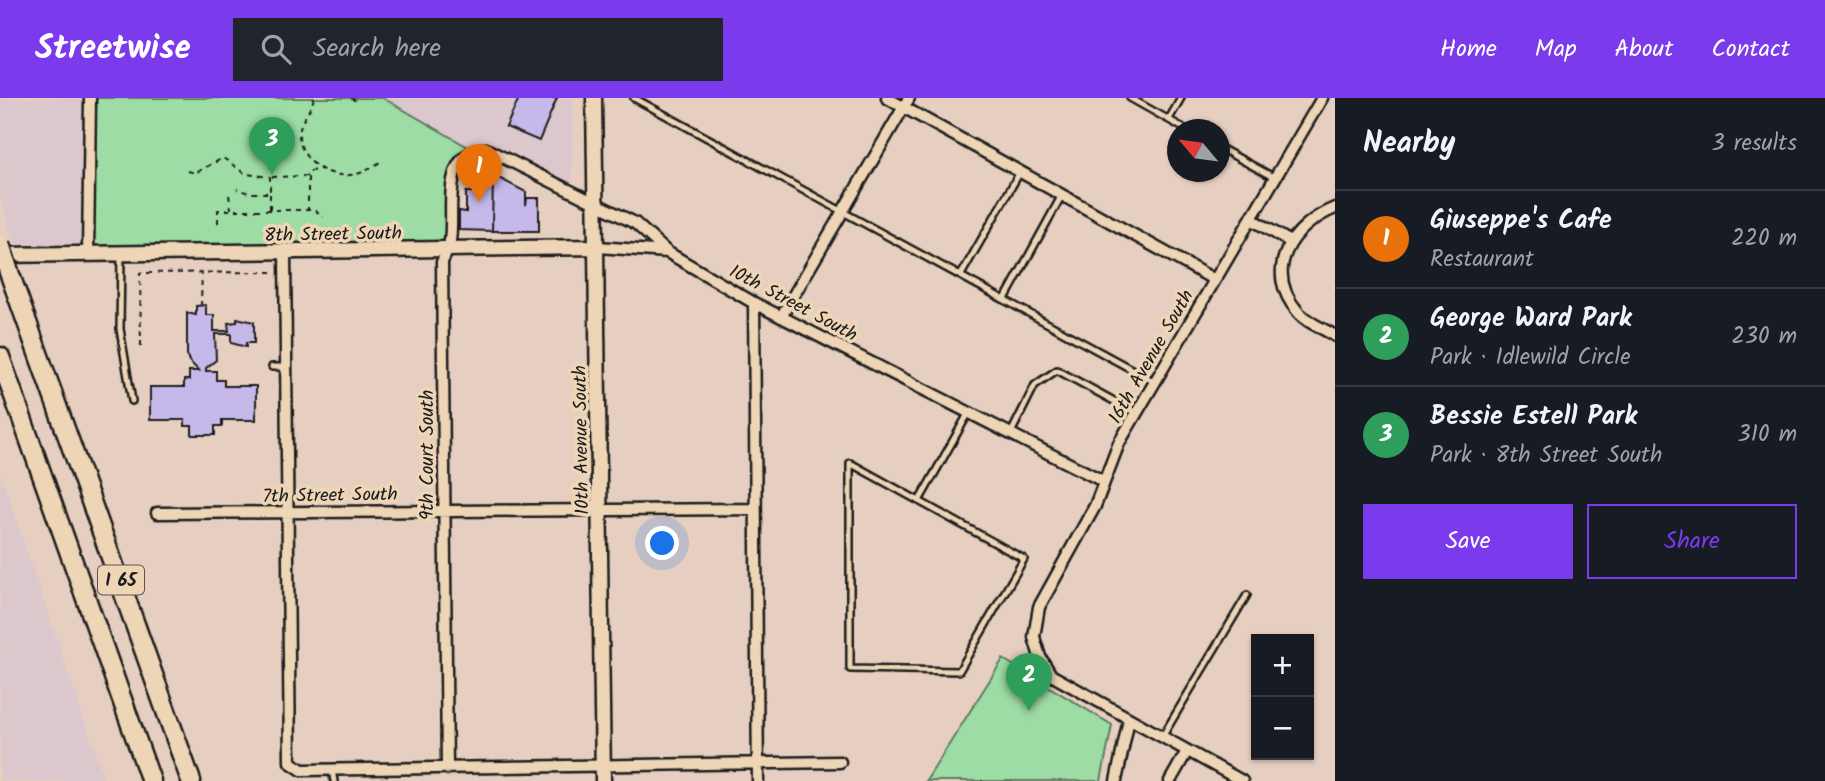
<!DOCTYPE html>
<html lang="en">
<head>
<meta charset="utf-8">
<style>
  :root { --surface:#171b24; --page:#20242c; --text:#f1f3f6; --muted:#9ea1a6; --line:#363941; --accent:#7c3aed }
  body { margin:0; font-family:Kalam,sans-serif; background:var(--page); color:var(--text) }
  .controls { position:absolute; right:21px; bottom:21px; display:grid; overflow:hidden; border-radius:0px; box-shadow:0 2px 5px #0004 }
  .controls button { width:63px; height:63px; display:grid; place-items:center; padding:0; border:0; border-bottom:2px solid var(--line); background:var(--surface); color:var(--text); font:35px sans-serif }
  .compass { position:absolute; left:1167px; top:21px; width:63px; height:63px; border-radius:50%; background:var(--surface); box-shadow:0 2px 5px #0004; rotate:299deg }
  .you { position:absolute; left:663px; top:446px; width:24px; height:24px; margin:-18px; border:5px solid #fff; border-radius:50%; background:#1a73e8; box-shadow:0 0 0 10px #1a73e833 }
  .badge { display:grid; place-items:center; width:46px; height:46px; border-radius:50%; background:var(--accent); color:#fff; font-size:23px; font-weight:700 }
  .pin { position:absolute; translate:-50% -58px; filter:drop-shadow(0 2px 4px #0008) }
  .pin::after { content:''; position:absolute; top:37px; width:24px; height:21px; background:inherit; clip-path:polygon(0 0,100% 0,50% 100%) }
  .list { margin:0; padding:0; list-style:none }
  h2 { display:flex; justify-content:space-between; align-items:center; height:91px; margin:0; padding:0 28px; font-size:30px }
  h2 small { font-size:23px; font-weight:400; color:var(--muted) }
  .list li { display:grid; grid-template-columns:46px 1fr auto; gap:21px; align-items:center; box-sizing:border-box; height:98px; padding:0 28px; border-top:2px solid var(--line) }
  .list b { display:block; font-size:26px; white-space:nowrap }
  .list p { margin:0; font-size:23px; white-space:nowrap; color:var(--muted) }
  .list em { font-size:23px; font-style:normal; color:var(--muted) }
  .actions { display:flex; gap:14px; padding:21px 28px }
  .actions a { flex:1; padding:16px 0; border:2px solid var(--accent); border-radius:0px; text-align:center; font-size:24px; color:var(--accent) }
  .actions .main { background:var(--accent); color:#fff }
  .icon { flex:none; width:38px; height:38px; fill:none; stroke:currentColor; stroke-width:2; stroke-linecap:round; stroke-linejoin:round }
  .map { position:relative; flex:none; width:1335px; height:683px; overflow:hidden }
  header { display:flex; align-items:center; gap:42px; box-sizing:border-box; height:98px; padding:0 35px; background:var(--accent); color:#fff }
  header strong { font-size:33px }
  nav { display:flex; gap:38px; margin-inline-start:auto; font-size:24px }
  .search { width:490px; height:63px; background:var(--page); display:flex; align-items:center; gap:18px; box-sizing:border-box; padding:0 24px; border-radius:0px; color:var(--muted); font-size:26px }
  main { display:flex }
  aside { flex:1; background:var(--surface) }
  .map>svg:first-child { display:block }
  .built { fill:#dcc8cc }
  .green { fill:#9ddca4; stroke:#5c7c60; stroke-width:2 }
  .building { fill:#c6b8e9; stroke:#1c1c1c; stroke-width:2 }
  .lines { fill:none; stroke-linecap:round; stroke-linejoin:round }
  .lane-casing { stroke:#1c1c1c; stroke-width:10 }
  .street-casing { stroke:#1c1c1c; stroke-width:15 }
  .secondary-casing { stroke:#1c1c1c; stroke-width:19 }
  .highway-casing { stroke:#1c1c1c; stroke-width:23 }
  .path { stroke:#1c1c1c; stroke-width:2; stroke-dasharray:5 5; stroke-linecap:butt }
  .lane { stroke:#eed5b6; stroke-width:5 }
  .street { stroke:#eed5b6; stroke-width:10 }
  .secondary { stroke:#eed5b6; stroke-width:14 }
  .highway { stroke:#eed5b6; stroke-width:18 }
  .highway-bridge-casing { stroke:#1c1c1c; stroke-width:23; stroke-linecap:butt }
  .highway-bridge { stroke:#eed5b6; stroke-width:18 }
  .labels { text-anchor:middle; stroke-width:7; stroke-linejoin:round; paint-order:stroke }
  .shield { fill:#eed5b6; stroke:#5b544a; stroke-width:2 }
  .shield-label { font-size:18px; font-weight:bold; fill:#1c1c1c }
  .street-label { font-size:19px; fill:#1c1c1c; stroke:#eed5b6 }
</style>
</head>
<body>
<header>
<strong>Streetwise</strong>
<div class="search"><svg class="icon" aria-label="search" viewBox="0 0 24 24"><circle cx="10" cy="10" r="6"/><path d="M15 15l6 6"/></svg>Search here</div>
<nav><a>Home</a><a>Map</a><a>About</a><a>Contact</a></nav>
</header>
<main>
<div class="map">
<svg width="1335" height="683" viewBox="0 0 1335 683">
  <rect width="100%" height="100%" fill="#e6cfc0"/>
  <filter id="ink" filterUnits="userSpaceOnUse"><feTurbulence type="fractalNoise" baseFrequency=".0143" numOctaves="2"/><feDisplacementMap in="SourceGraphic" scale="14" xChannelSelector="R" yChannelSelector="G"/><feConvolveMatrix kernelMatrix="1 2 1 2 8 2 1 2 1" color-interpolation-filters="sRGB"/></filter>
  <g filter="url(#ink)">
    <path class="built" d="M0 0H90L88 157H17L0 98Z
      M383 0H573L572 95 486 51 473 52Z
      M0 374 105 683H0Z"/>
    <path class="green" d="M90 0H383L473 52 459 65 448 153 88 157Z
      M1003 561 1112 627 1101 683H926Z"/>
    <path class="building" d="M519 0H557L539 43 506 29Z
      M475 77H493L492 133 459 132V113L466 114V94H472Z
      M493 77 526 94V107L527 100H539V133H492Z
      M206 207V217H214V233H229L228 225 237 224V220L254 224V245H246V249L231 245V236H215L216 262 206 270V273H216V282H224V288H256V322H222V328H215V337H192V328H185V322H150V289H184V282H189V273H199L189 263 187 256V215L196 217V208Z"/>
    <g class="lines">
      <g class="lane-casing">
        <path id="lane" d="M634 0 1155 284
          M1130 0 1187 32
          M1169 21 1181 0
          M1220 50 1275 80
          M121 157 120 231 132 303
          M961 177 1020 74
          M1005 201 1062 97
          M272 269H286
          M1010 337 1035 287 1057 272 1136 315
          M850 365 1024 461 959 573 850 571Z
          M919 403 968 316
          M1162 639 1247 497
          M332 672 334 683"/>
      </g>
      <g class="street-casing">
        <path id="street" d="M887 0 1215 182
          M1335 110C1291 128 1262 172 1298 214 1307 225 1323 230 1335 238
          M1251 121 1289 143
          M598 149 667 154
          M285 155 290 664 302 672 840 664
          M88 157 90 0
          M754 205 758 683
          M781 219 909 0
          M157 415 755 411
          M447 671 442 164C445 157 449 151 450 143 455 111 439 55 486 51L635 125 667 154 754 205 1103 383
          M1116 683 1129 621
          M1170 683 1187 653
          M1242 683 1051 577 1040 559 1034 539 1039 509 1095 408 1119 345 1322 0"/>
      </g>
      <g class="secondary-casing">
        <path id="secondary" d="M594 0 603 683
          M0 157 598 149"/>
      </g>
      <g class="highway-casing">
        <path id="highway" d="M9 174 191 683
          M0 259 151 683"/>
      </g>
      <path class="path" d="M314 0C311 12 300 24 299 36 299 66 334 84 360 75 367 73 374 68 380 64
        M351 0 359 5
        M188 73 195 75 223 60 246 76 270 79V95H249L237 91
        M272 79 308 78 311 73 322 71
        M308 79V112
        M270 96V111
        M229 97 231 111
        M218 125V112H315L323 119
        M201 208 202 168
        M141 248 140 175 274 174
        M982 683V682"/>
      <use href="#lane" class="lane"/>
      <use href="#street" class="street"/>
      <use href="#secondary" class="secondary"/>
      <use href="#highway" class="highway"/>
      <g class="highway-bridge-casing">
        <path id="highway-bridge" d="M0 146 9 174"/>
      </g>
      <use href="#highway-bridge" class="highway-bridge"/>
    </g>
  </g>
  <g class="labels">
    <rect class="shield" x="98" y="467.5" width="46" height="29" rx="5"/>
    <g class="shield-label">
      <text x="121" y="488">I 65</text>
    </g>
    <g class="street-label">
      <text transform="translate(333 135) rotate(-1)" y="7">8th Street South</text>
      <text transform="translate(794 204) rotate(28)" y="7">10th Street South</text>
      <text transform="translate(1150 258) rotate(-60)" y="7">16th Avenue South</text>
      <text transform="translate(580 342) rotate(-91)" y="7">10th Avenue South</text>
      <text transform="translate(426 357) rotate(-90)" y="7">9th Court South</text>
      <text transform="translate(330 396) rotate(-1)" y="7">7th Street South</text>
    </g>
  </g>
</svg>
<div class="controls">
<button>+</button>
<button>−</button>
</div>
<svg class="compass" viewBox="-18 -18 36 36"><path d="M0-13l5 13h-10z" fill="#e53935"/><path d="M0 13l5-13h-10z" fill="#9ea1a6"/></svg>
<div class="you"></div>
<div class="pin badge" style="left:479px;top:104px;background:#e8710a">1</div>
<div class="pin badge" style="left:1029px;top:613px;background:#2e9e5b">2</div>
<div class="pin badge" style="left:272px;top:77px;background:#2e9e5b">3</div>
</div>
<aside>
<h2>Nearby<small>3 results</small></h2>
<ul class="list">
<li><span class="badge" style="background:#e8710a">1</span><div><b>Giuseppe's Cafe</b><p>Restaurant</p></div><em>220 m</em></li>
<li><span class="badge" style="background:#2e9e5b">2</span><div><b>George Ward Park</b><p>Park · Idlewild Circle</p></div><em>230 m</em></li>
<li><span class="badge" style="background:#2e9e5b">3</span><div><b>Bessie Estell Park</b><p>Park · 8th Street South</p></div><em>310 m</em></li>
</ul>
<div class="actions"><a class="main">Save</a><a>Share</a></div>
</aside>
</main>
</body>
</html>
